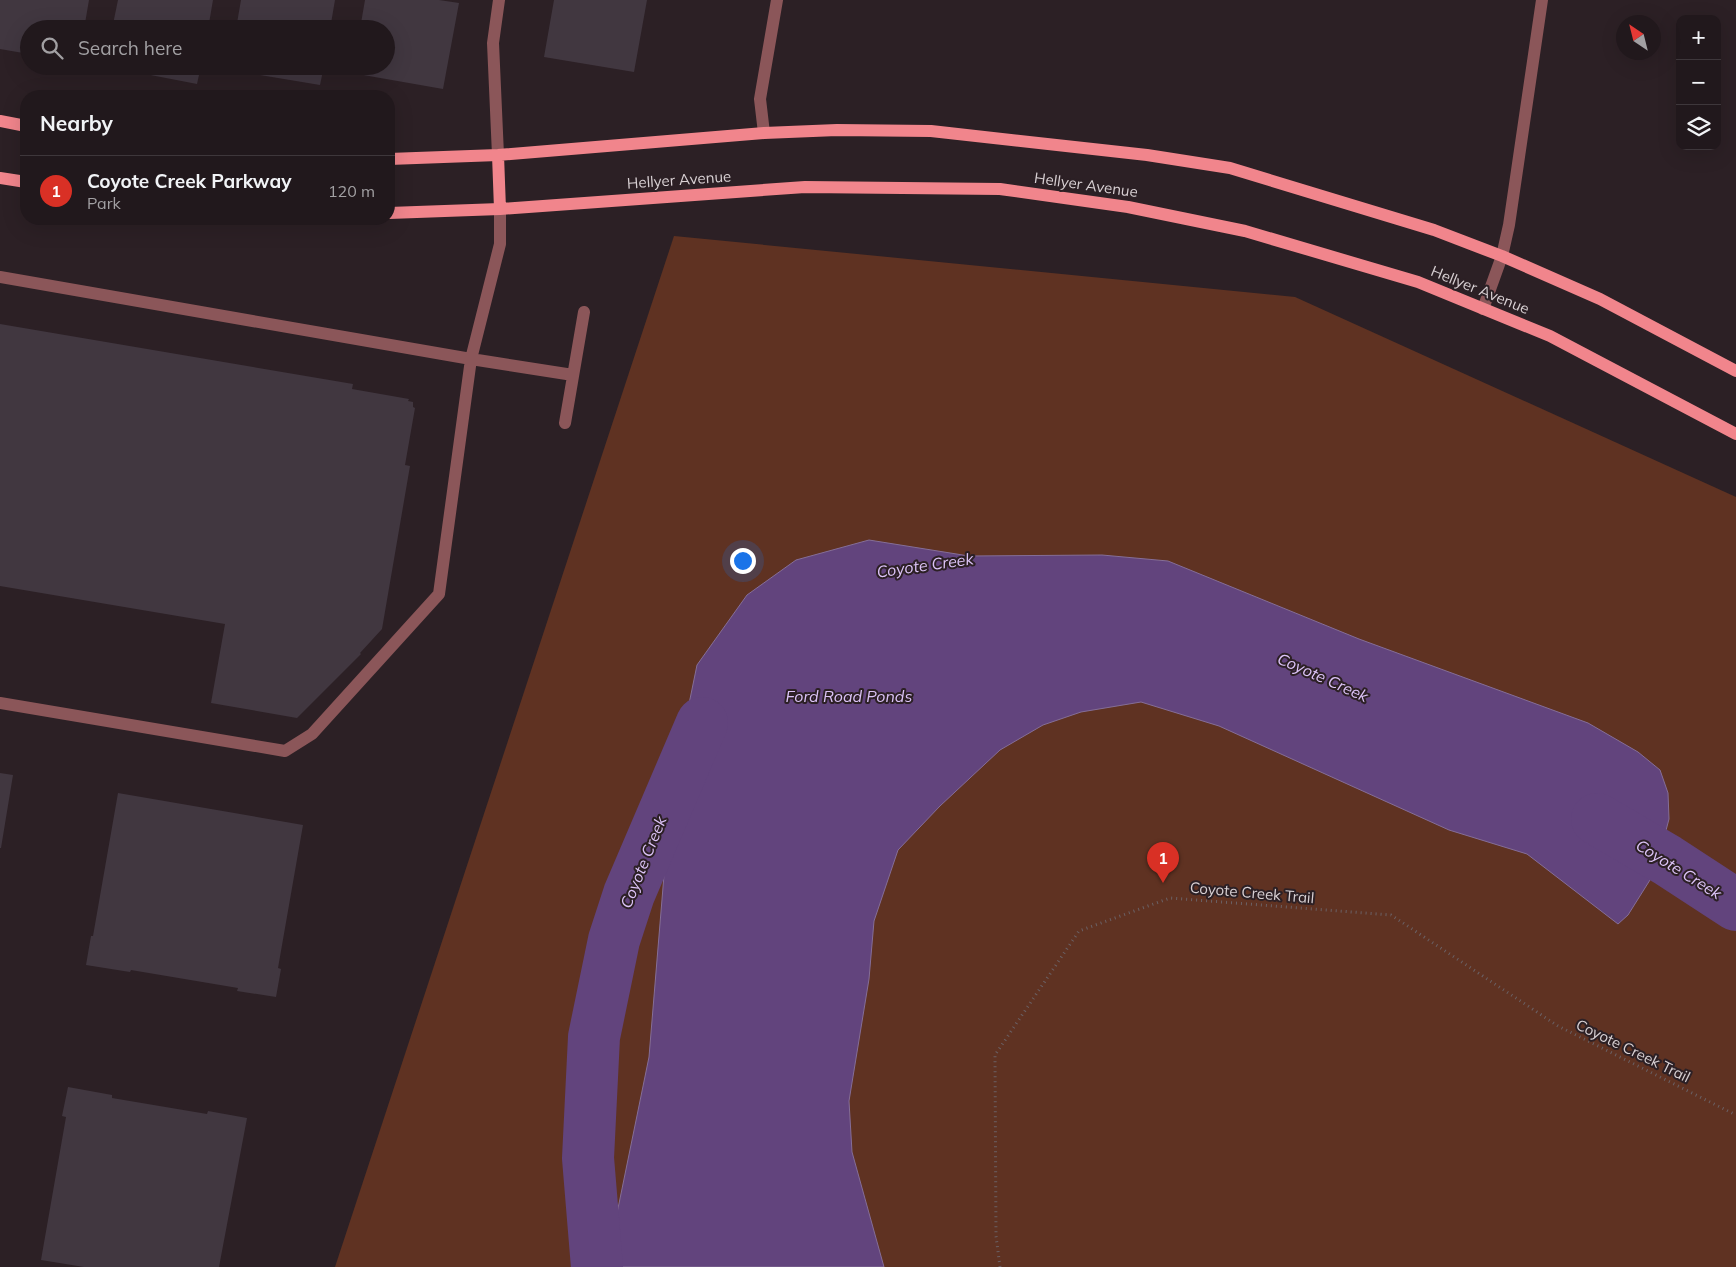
<!DOCTYPE html>
<html lang="en">
<head>
<meta charset="utf-8">
<style>
  :root { --surface:#21181c; --page:#292125; --text:#f1f3f6; --muted:#a2a0a3; --line:#3e373b; --accent:#d93025 }
  body { margin:0; font-family:Mulish,sans-serif; background:var(--page); color:var(--text) }
  .controls { position:absolute; right:15px; top:15px; display:grid; overflow:hidden; border-radius:10px; box-shadow:0 5px 20px #0002 }
  .controls button { width:45px; height:45px; display:grid; place-items:center; padding:0; border:0; border-bottom:1px solid var(--line); background:var(--surface); color:var(--text); font:25px sans-serif }
  .compass { position:absolute; left:1616px; top:15px; width:45px; height:45px; border-radius:50%; background:var(--surface); box-shadow:0 5px 20px #0002; rotate:325deg }
  .you { position:absolute; left:742px; top:560px; width:18px; height:18px; margin:-12px; border:4px solid #fff; border-radius:50%; background:#1a73e8; box-shadow:0 0 0 8px #1a73e833 }
  .badge { display:grid; place-items:center; width:32px; height:32px; border-radius:50%; background:var(--accent); color:#fff; font-size:16px; font-weight:700 }
  .pin { position:absolute; translate:-50% -41px; filter:drop-shadow(0 1px 2px #0008) }
  .pin::after { content:''; position:absolute; top:26px; width:18px; height:15px; background:inherit; clip-path:polygon(0 0,100% 0,50% 100%) }
  .list { margin:0; padding:0; list-style:none }
  h2 { display:flex; justify-content:space-between; align-items:center; height:65px; margin:0; padding:0 20px; font-size:21px }
  h2 small { font-size:16px; font-weight:400; color:var(--muted) }
  .list li { display:grid; grid-template-columns:32px 1fr auto; gap:15px; align-items:center; box-sizing:border-box; height:70px; padding:0 20px; border-top:1px solid var(--line) }
  .list b { display:block; font-size:19px; white-space:nowrap }
  .list p { margin:0; font-size:16px; white-space:nowrap; color:var(--muted) }
  .list em { font-size:16px; font-style:normal; color:var(--muted) }
  .icon { flex:none; width:28px; height:28px; fill:none; stroke:currentColor; stroke-width:2; stroke-linecap:round; stroke-linejoin:round }
  .map { position:relative; flex:none; width:1736px; height:1267px; overflow:hidden }
  .search { position:absolute; background:var(--surface); box-shadow:0 5px 20px #0002; left:20px; top:20px; width:375px; height:55px; display:flex; align-items:center; gap:12px; box-sizing:border-box; padding:0 18px; border-radius:28px; color:var(--muted); font-size:19px }
  .panel { position:absolute; background:var(--surface); box-shadow:0 5px 20px #0002; left:20px; top:90px; width:375px; height:135px; border-radius:20px }
  .map>svg:first-child { display:block }
  .green { fill:#5f3222 }
  .water { fill:#62447d; stroke:#856e97 }
  .lines { fill:none; stroke-linecap:round; stroke-linejoin:round }
  .river { stroke:#62447d; stroke-width:52 }
  .building { fill:#413740 }
  .path { stroke:#6b6165; stroke-width:3; stroke-dasharray:1 4; stroke-linecap:butt }
  .minor { stroke:#8b5659; stroke-width:12 }
  .major { stroke:#f1858c; stroke-width:12 }
  .labels { text-anchor:middle; stroke-width:4; stroke-linejoin:round; paint-order:stroke }
  .street-label { font-size:15px; fill:#d8d0d3; stroke:#2c2025 }
  .water-label { font-size:16px; font-style:italic; fill:#dcc3f7; stroke:#2c2025 }
</style>
</head>
<body>
<div class="map">
<svg width="1736" height="1267" viewBox="0 0 1736 1267">
  <rect width="100%" height="100%" fill="#2c2025"/>
  <path class="green" d="M674 236 1295 297 1736 497V1267H335Z"/>
  <path class="water" d="M869 540 969 556 1102 555 1168 561 1359 639 1588 723 1638 752 1660 770 1668 793 1669 819 1655 872 1628 915 1618 924 1527 854 1449 830 1219 726 1141 702 1081 712 1043 725 1000 750 940 806 898 850 874 921 869 979 849 1101 852 1152 884 1267H606L649 1057 665 863 676 767 697 665 747 595 796 560Z"/>
  <g class="lines">
    <path class="river" d="M1597 819 1667 860 1736 905
      M597 1267 588 1158 594 1037 614 940 629 894 702 723"/>
  </g>
  <path class="building" d="M0 0H89L84 29H29V54L0 49Z
    M118 0H213L208 29H112Z
    M241 0H335L330 29H236Z
    M365 0H439L459 3 443 89 352 73 353 66H386V29H360Z
    M554 0H647L634 72 544 57Z
    M104 66H201L197 84Z
    M230 66H324L320 85 229 70Z
    M0 324 353 384 352 389 409 399 408 401 413 402V407L415 408 405 465 410 466 382 629 360 653 361 654 297 718 211 703 225 624 0 586Z
    M0 773 13 775 1 848H0Z
    M118 793 303 825 278 968 281 969 276 997 237 991 238 988 131 970 130 972 86 965 91 936H93Z
    M68 1087 112 1095V1098L207 1114 208 1111 247 1118 219 1267H84L41 1260 66 1117 62 1116Z"/>
  <g class="lines">
    <path class="path" d="M1000 1267 996 1236 995 1055 1079 931 1170 898 1391 915 1558 1026 1736 1115"/>
    <path class="minor" d="M764 133 760 99 777 0
      M498 155 493 43 499 0
      M0 277 471 359 573 375
      M1483 309 1502 256 1509 225 1542 0
      M565 423 584 312
      M0 703 285 751 312 734 439 594 471 359 500 244V209"/>
    <path class="major" d="M0 121 26 126
      M498 155 500 209
      M389 159 498 155 764 133 837 130 931 131 1147 155 1230 168 1434 230 1502 256 1600 299 1736 371
      M0 178 26 182
      M389 213 500 209 805 187 1000 189 1128 207 1245 231 1418 282 1550 336 1736 434"/>
  </g>
  <g class="labels">
    <g class="street-label">
      <text transform="translate(679 180) rotate(-4)" y="5">Hellyer Avenue</text>
      <text transform="translate(1086 185) rotate(8)" y="5">Hellyer Avenue</text>
      <text transform="translate(1480 290) rotate(22)" y="5">Hellyer Avenue</text>
      <text transform="translate(1252 893) rotate(5)" y="5">Coyote Creek Trail</text>
      <text transform="translate(1633 1051) rotate(26)" y="5">Coyote Creek Trail</text>
    </g>
    <g class="water-label">
      <text transform="translate(925 565) rotate(-8)" y="6">Coyote Creek</text>
      <text transform="translate(1323 677) rotate(24)" y="6">Coyote Creek</text>
      <text x="849" y="702">Ford Road Ponds</text>
      <text transform="translate(643 862) rotate(-68)" y="6">Coyote Creek</text>
      <text transform="translate(1679 869) rotate(32)" y="6">Coyote Creek</text>
    </g>
  </g>
</svg>
<div class="controls">
<button>+</button>
<button>−</button>
<button><svg class="icon" aria-label="layers" viewBox="0 0 24 24"><path d="M12 4l9 5-9 5-9-5zM3 14l9 5 9-5"/></svg></button>
</div>
<svg class="compass" viewBox="-18 -18 36 36"><path d="M0-13l5 13h-10z" fill="#e53935"/><path d="M0 13l5-13h-10z" fill="#a2a0a3"/></svg>
<div class="you"></div>
<div class="pin badge" style="left:1163px;top:883px">1</div>
<div class="search"><svg class="icon" aria-label="search" viewBox="0 0 24 24"><circle cx="10" cy="10" r="6"/><path d="M15 15l6 6"/></svg>Search here</div>
<section class="panel">
<h2>Nearby<small></small></h2>
<ul class="list">
<li><span class="badge">1</span><div><b>Coyote Creek Parkway</b><p>Park</p></div><em>120 m</em></li>
</ul>
</section>
</div>
</body>
</html>
